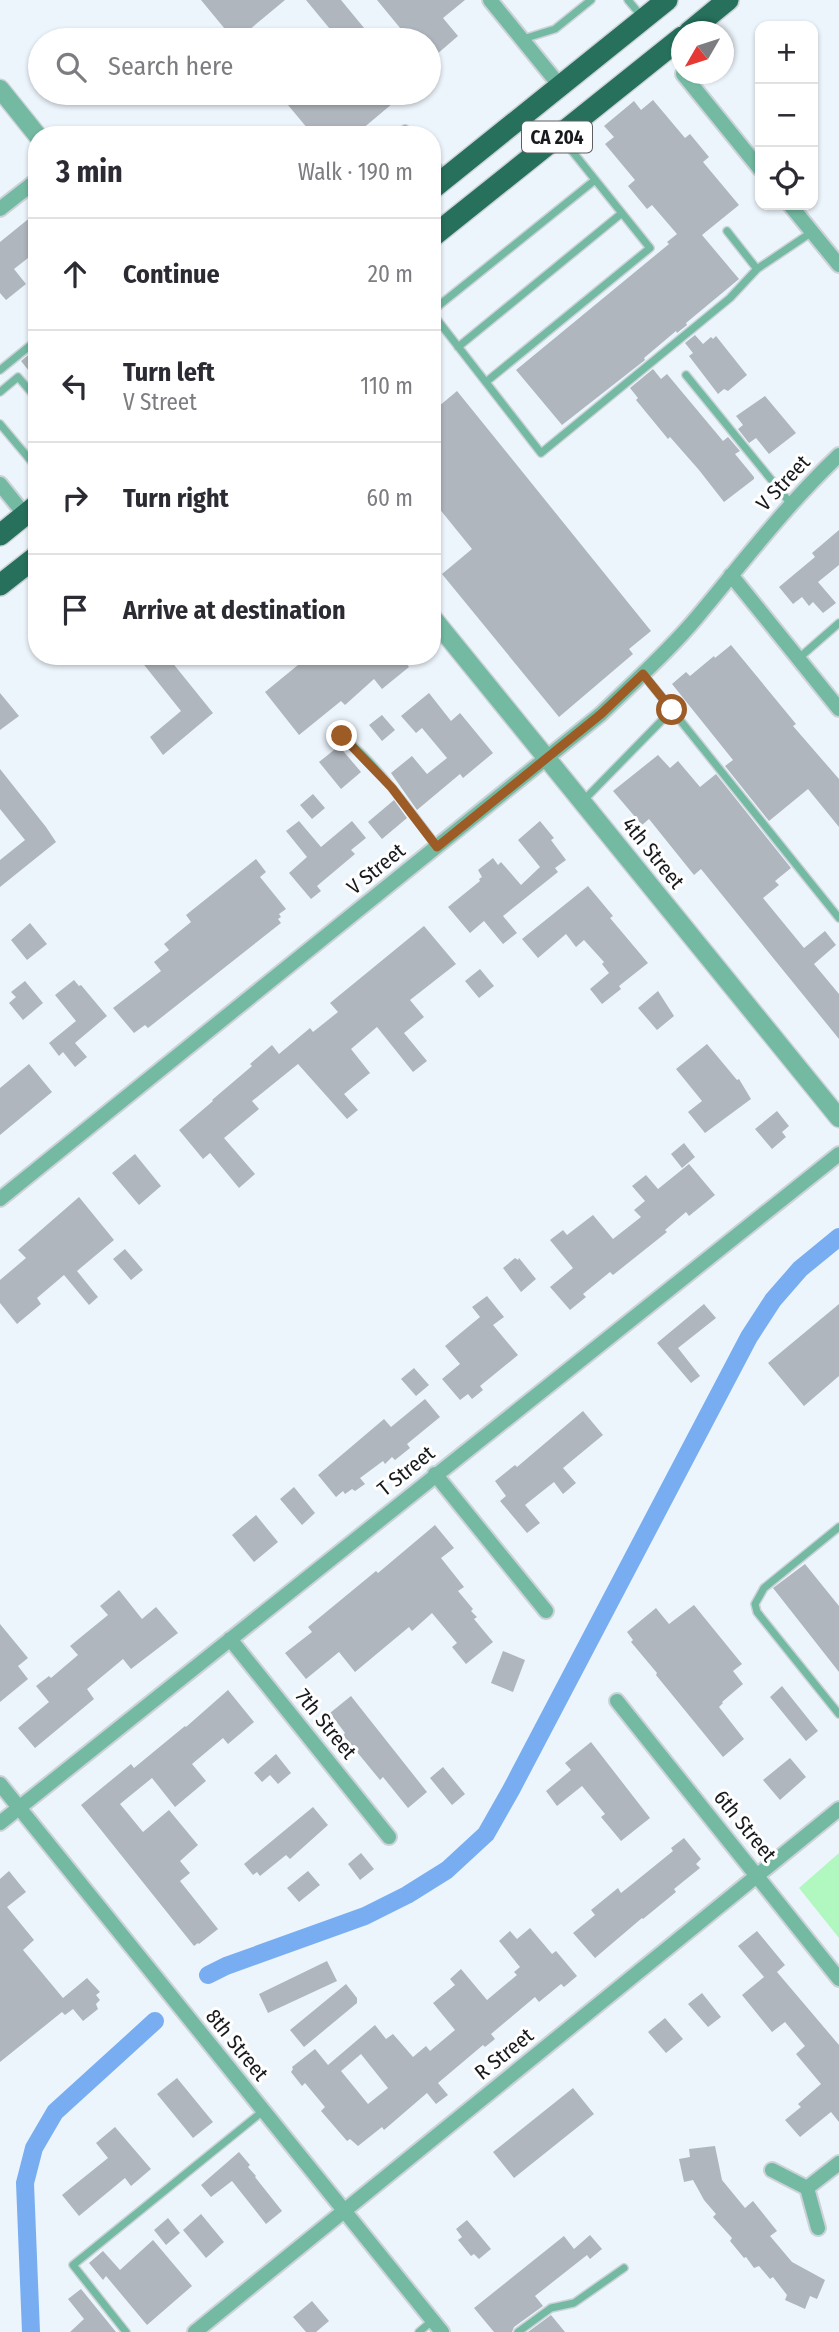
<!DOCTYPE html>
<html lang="en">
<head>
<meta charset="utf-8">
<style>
  :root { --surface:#fff; --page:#f2f2f3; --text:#2b2b33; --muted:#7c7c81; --line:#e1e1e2 }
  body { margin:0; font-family:"Fira Sans Condensed",sans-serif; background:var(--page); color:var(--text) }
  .controls { position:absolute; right:21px; top:21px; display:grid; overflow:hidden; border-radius:14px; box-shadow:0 2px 5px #0004 }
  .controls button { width:63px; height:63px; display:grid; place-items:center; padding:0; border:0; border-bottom:2px solid var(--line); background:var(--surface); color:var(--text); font:35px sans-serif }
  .compass { position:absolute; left:671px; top:21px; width:63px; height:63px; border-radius:50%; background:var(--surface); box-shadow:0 2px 5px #0004; rotate:231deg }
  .stop { position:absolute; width:21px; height:21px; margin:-16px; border:5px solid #9d5c26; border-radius:50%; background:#fff }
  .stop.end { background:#9d5c26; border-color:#fff; box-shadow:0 2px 7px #0008 }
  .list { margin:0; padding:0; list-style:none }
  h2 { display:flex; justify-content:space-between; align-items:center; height:91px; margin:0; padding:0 28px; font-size:30px }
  h2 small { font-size:23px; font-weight:400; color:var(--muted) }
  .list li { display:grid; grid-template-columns:46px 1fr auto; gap:21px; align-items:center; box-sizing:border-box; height:112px; padding:0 28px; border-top:2px solid var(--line) }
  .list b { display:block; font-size:26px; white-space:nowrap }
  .list p { margin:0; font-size:23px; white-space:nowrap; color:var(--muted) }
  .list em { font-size:23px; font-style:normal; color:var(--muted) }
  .icon { flex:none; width:38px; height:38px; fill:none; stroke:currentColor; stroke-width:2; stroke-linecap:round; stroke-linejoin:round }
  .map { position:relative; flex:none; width:839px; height:2332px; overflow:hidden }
  .search { position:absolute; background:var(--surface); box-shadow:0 2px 5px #0004; left:28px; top:28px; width:413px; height:77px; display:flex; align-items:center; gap:18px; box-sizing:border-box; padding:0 24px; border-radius:38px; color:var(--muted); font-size:26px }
  .panel { position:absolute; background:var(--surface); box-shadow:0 2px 5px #0004; left:28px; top:126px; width:413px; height:539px; border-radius:28px }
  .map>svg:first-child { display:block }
  .green { fill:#b0f7c0 }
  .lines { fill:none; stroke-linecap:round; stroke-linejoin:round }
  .canal { stroke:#78aef1; stroke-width:18 }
  .building { fill:#afb6bd; fill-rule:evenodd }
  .service-casing { stroke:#cbd2d8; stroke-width:10 }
  .minor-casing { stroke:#cbd2d8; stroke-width:18 }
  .tertiary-casing { stroke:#cbd2d8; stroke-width:21 }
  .trunk-casing { stroke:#cbd2d8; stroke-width:24 }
  .service { stroke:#74baa3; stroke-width:7 }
  .minor { stroke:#74baa3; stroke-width:14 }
  .tertiary { stroke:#74baa3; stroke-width:18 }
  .trunk { stroke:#26705c; stroke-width:21 }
  .route { stroke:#9d5c26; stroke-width:9 }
  .labels { text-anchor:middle; stroke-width:6; stroke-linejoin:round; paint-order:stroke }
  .shield { fill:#fff; stroke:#5d5f61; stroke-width:2 }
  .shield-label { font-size:19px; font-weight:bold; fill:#181a1d }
  .street-label { font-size:21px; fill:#181a1d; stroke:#fff }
</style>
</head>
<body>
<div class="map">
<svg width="839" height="2332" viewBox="0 0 839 2332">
  <rect width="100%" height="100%" fill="#edf5fc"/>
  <path class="green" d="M839 1853V1938L799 1888Z"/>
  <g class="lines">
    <path class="canal" d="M208 1975 226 1966 365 1916 407 1895 447 1870 486 1834 511 1790 749 1337 773 1300 800 1269 839 1237
      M31 2332 25 2183 34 2148 55 2112 155 2021"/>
  </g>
  <path class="building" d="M201 0H285L237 40H234Z
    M306 0H341L374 40H339Z
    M377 0H465L443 18 458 36 429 61V40H410Z
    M278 93H405L355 135H313Z
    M653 100 685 138 690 134 709 157 703 162 739 205 702 235 739 279 686 323 687 325 677 333 676 331 644 358 645 360 562 425 516 370 669 244 667 242 677 234 652 205 647 209 628 186 635 180 605 144 614 137 604 126 634 101 641 110Z
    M37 212V251L14 269 26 284 6 300 0 293V242Z
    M695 335 703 344 711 337 713 339 716 336 747 375 728 391 724 389 718 394 689 356 693 353 685 343Z
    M37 348V381L21 361Z
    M653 369 661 379 667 374 723 441 728 437 740 451 735 454 754 477V479L724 502 699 470 670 437 668 439 636 400 638 398 630 388Z
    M457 391 651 631 629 649 633 654 559 717 442 574 472 549 438 507 432 510V412Z
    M765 396 796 433 769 454 756 438 749 443 738 429 743 425 736 416Z
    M839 530V565L818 582 836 603 823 613 813 602 809 606 802 597 793 604 779 587 815 557 812 553Z
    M731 645 796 724 793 726 839 779V827L808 789 769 821 725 766 733 760 672 684 686 672 690 676 714 656 715 658Z
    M137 656H167L213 713 163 755 150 737 181 711Z
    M309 656H401L409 667 382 689 374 679 345 705 341 701 299 735 265 692Z
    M0 693 19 716 0 730Z
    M429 693 451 721 460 713 493 753 463 778 460 774 417 810 391 773 412 756 427 774 447 758 422 728 416 733 401 716Z
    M382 715 395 730 382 741 369 725Z
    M339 746 361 772 341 789 319 762Z
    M658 755 670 768 678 761 700 787 716 774 791 868 775 881 779 885 763 898 804 948 825 931 836 945 814 964 839 994V1039L701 869 694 875 649 819 642 825 613 791Z
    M0 769 46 827 56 842 0 887V860L25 840 0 809Z
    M313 794 325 808 312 819 300 805Z
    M394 800 407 818 382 839 368 822Z
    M299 821 321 847 352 821 366 838 351 850 355 854 317 886 321 891 311 899 289 873 307 857 286 831Z
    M540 821 554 838 551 840 566 860 555 868 558 872 503 916 517 933 503 944 484 921 470 933 448 907 480 881 479 879 482 877 478 870 493 858 498 865 501 862 521 885 540 867 518 840Z
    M256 859 266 872 260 877 286 909 279 914 281 917 278 919 281 923 148 1028 145 1025 134 1033 113 1008 161 971 154 962 169 950 164 944 191 922 186 915Z
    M588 886 613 916 610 918 648 963 619 986 621 989 602 1004 590 989 609 973 602 964 604 962 584 940 576 947 566 934 538 958 522 939Z
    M30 923 47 944 27 960 11 940Z
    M424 926 456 964 410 1000 424 1017 404 1033 427 1061 413 1072 377 1027 351 1049 370 1073 344 1094 358 1110 347 1119 298 1064 252 1101 259 1109 224 1138 255 1174 239 1188 210 1153 203 1159 179 1130 213 1101 212 1100 252 1066 250 1064 272 1045 279 1054 310 1028 313 1032 338 1012 330 1003Z
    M480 969 494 986 479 998 465 981Z
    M74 980 79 986 81 985 107 1016 75 1043 87 1057 75 1067 63 1052 59 1056 49 1043 76 1021 55 995Z
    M25 981 43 1003 23 1020 9 1003 16 997 11 992Z
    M658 991 674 1016 657 1030 638 1008Z
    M707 1044 737 1080 739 1079 751 1099 705 1133 688 1112 702 1101 676 1069Z
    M29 1064 52 1092 0 1135V1088Z
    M777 1111 789 1126 782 1132 786 1137 772 1149 755 1129Z
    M684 1143 695 1157 682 1168 671 1154Z
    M135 1154 161 1186 139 1205 112 1173Z
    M689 1164 715 1195 689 1216 686 1212 665 1230 667 1232 613 1275 610 1272 583 1294 586 1297 570 1310 550 1287 573 1268 550 1240 563 1230 567 1235 593 1215 613 1239 641 1217 634 1210 645 1201 632 1186 646 1175 658 1189Z
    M79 1197 114 1240 77 1271 98 1297 89 1305 64 1275 37 1298 41 1304 17 1324 0 1303V1280L26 1258 18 1250Z
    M125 1249 143 1270 131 1280 113 1259Z
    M515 1258 518 1260 519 1258 536 1279 521 1292 503 1268Z
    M487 1296 504 1317 493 1325 518 1355 480 1386 483 1390 472 1399 468 1394 460 1400 442 1379 460 1364 445 1346 480 1317 472 1307Z
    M704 1304 716 1318 678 1348 700 1376 691 1383 657 1343Z
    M839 1304V1376L804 1406 768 1363Z
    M414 1368 429 1385 416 1396 401 1379Z
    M425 1399 440 1417 407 1444 410 1448 395 1460 392 1457 385 1464 383 1461 360 1478 365 1484 355 1491 352 1489 345 1494 343 1491 336 1497 318 1475 384 1419 391 1427Z
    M583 1411 603 1435 563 1468 576 1483 563 1494 554 1482 525 1505 540 1523 527 1533 500 1501 506 1496 495 1481 515 1465 517 1467Z
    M294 1487 315 1513 302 1525 280 1499Z
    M256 1515 278 1542 254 1562 232 1535Z
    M435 1525 454 1548 441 1558 464 1587 458 1591 473 1609 471 1611 477 1617 474 1619 493 1642 466 1664 452 1647 457 1643 432 1613 412 1631 409 1627 355 1672 339 1652 306 1679 285 1653 312 1632 308 1627 376 1571 378 1573Z
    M805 1564 839 1606V1672L773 1588Z
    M119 1590 142 1619 156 1607 178 1633 131 1669 123 1659 87 1689 94 1699 35 1748 18 1728 49 1702 36 1686 49 1676 51 1678 78 1655 70 1646 108 1615 100 1606Z
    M694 1605 742 1664 733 1671 743 1684 722 1702 723 1703 719 1707 744 1739 723 1757 656 1675 657 1673 631 1642 633 1640 627 1632 656 1608 669 1624Z
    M0 1624 28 1658 18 1666 28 1679 0 1702Z
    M503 1651 525 1660 513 1692 491 1683Z
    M782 1686 818 1731 806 1741 770 1697Z
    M228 1690 254 1722 228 1744 223 1738 192 1764 206 1781 175 1807 152 1778 120 1804 143 1832 169 1810 198 1845 180 1861 190 1873 180 1881 218 1929 199 1944 198 1943 194 1946 81 1805 131 1764 134 1768 185 1726 186 1727Z
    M351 1696 427 1792 408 1808 383 1777 380 1780 343 1735 345 1733 330 1713Z
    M591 1742 650 1818 621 1841 601 1817 605 1814 582 1786 557 1806 546 1791 571 1770 565 1763Z
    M276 1754 291 1773 278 1784 270 1775 262 1782 254 1773Z
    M790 1758 806 1777 780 1800 763 1780Z
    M443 1767 465 1794 452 1805 430 1778Z
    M313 1807 328 1825 290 1859 286 1855 260 1876 257 1872 253 1875 244 1864Z
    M684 1838 701 1859 696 1864 700 1868 674 1889 676 1892 643 1919 642 1918 595 1958 573 1933 595 1915 591 1910 618 1888 621 1893 636 1881 673 1851 671 1848Z
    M361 1853 374 1869 360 1880 348 1864Z
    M9 1871 26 1892 7 1907 34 1940 23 1950 63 1998 87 1978 100 1992 96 1995 100 2000 96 2004 98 2009 83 2021 73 2009 65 2015 62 2012 0 2062V1879Z
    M308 1871 320 1885 299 1902 287 1888Z
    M530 1928 552 1954 556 1951 577 1976 564 1987 561 1984 539 2002 535 1997 491 2034 495 2039 485 2047 483 2045 438 2083 448 2095 436 2104 427 2093 384 2130 382 2127 358 2146 350 2139 347 2141 321 2111 325 2107 305 2083 302 2086 291 2072 293 2069 292 2067 315 2049 328 2065 375 2025 386 2039 393 2034 413 2057 426 2046 430 2051 455 2030 433 2003 455 1985 450 1979 461 1969 487 2000 517 1975 514 1972 520 1967 499 1941 510 1931 517 1939ZM361 2054 388 2088 368 2104 341 2071Z
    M757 1931 785 1965 777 1972 839 2045V2122L831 2112 800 2137 785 2120 801 2107 798 2104 821 2084 796 2054 805 2046 785 2022 772 2032 742 1995 764 1977 738 1946Z
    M327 1961 337 1981 268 2013 259 1994Z
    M346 1984 357 1998V2003L304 2047 290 2030Z
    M702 1993 721 2017 708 2027 688 2004Z
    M665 2018 683 2039 666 2053 648 2032Z
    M177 2078 213 2122 193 2138 157 2094Z
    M573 2088 594 2114 514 2178 493 2152Z
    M115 2127 151 2169 131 2186 125 2178 79 2216 62 2195 108 2158 96 2143Z
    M715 2146 722 2180 745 2208 753 2201 777 2231 770 2236 792 2262 825 2280 817 2299 810 2296 805 2309 785 2300 787 2295 773 2277 770 2279 759 2266 754 2268 746 2257 744 2258 730 2241 732 2238 713 2217 716 2214 704 2200 693 2180 684 2182 679 2159 690 2157 689 2149Z
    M239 2152 250 2165 248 2167 256 2176 255 2177 282 2211 266 2224 232 2181 211 2197 201 2185Z
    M201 2214 224 2242 206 2258 183 2230Z
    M168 2218 180 2233 166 2245 154 2230Z
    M467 2220 491 2249 479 2259 474 2254 471 2256 458 2240 462 2237 456 2229Z
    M590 2235 602 2249 590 2259 587 2255 535 2296 543 2306 514 2327 512 2332H494L474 2308 564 2236 574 2249Z
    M153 2240 192 2286 147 2325 106 2276 103 2280 89 2263 103 2251 120 2270Z
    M81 2289 116 2332H70L84 2319 68 2299Z
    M312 2301 329 2321 316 2332H306L293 2317Z
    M551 2315 565 2332H528Z"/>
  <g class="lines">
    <g class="service-casing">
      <path id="service" d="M628 0 643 18
        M523 39 555 29 591 0
        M398 135 405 129 410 135
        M432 160 446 176
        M727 231 757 269
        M432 311 595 180
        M432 313 541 453 730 298 757 269 812 232
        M458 347 622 213
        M0 370 37 340
        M686 375 791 504
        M486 382 650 248 560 136
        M0 392 18 377 37 399
        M0 424 37 468
        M799 658 839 623
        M643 674 839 918
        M334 731C370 753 410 812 437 846
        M582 802 672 710
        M839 1527 764 1588 755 1604 757 1612 839 1714
        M126 2332 73 2265 263 2111
        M419 2332 432 2321
        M518 2332 551 2308 574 2303 624 2268"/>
    </g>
    <g class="minor-casing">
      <path id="minor" d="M490 0 560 86
        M683 74 760 169
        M790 205 839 265
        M0 209 37 180
        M0 484 25 515
        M731 575 839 709
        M0 1199 601 714C634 682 669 651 698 616 744 561 787 504 839 455
        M435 1474 546 1611
        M230 1639 389 1837
        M617 1701 839 1979
        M0 1784 442 2332
        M0 1823 839 1154
        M772 2170 807 2188 818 2228
        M807 2188 839 2163
        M195 2332 839 1809"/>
    </g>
    <g class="tertiary-casing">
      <path id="tertiary" d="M0 89 37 135
        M432 617 839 1118"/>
    </g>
    <g class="trunk-casing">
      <path id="trunk" d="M689 32 728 0
        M432 189 667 0
        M432 237 682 37
        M0 535 37 505
        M0 585 37 556"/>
    </g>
    <use href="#service" class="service"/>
    <use href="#minor" class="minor"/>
    <use href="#tertiary" class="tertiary"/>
    <use href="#trunk" class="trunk"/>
  </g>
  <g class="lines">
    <path class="route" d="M342 736 392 788 437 847 601 714 643 674 672 710"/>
  </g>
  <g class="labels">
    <rect class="shield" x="522" y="121.5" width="70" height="31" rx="5"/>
    <g class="shield-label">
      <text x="557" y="144">CA 204</text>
    </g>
    <g class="street-label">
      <text transform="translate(783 483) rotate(-47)" y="7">V Street</text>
      <text transform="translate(653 853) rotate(51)" y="7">4th Street</text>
      <text transform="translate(376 869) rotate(-39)" y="7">V Street</text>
      <text transform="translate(406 1471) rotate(-39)" y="7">T Street</text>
      <text transform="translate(326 1724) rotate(51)" y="7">7th Street</text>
      <text transform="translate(745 1826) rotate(51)" y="7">6th Street</text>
      <text transform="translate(237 2045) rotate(51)" y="7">8th Street</text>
      <text transform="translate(504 2054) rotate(-39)" y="7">R Street</text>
    </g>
  </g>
</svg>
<div class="controls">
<button>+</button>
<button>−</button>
<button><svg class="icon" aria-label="locate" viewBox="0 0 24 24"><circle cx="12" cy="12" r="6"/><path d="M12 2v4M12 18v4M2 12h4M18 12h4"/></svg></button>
</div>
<svg class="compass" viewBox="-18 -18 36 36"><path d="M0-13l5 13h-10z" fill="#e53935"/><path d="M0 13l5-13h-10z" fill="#7c7c81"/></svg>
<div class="stop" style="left:672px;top:710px"></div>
<div class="stop end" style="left:342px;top:736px"></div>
<div class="search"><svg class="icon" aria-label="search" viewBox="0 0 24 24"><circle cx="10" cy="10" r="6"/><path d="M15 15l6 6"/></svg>Search here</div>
<section class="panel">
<h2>3 min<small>Walk · 190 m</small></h2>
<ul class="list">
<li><svg class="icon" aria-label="ahead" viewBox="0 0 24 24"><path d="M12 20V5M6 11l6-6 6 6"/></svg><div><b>Continue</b></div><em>20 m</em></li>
<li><svg class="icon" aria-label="left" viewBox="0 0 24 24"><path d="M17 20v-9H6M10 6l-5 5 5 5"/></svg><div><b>Turn left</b><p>V Street</p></div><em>110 m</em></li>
<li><svg class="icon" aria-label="right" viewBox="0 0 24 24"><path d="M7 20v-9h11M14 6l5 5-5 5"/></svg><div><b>Turn right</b></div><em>60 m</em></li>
<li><svg class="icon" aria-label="arrive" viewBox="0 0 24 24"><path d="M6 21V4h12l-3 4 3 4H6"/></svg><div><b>Arrive at destination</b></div></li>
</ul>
</section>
</div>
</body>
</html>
